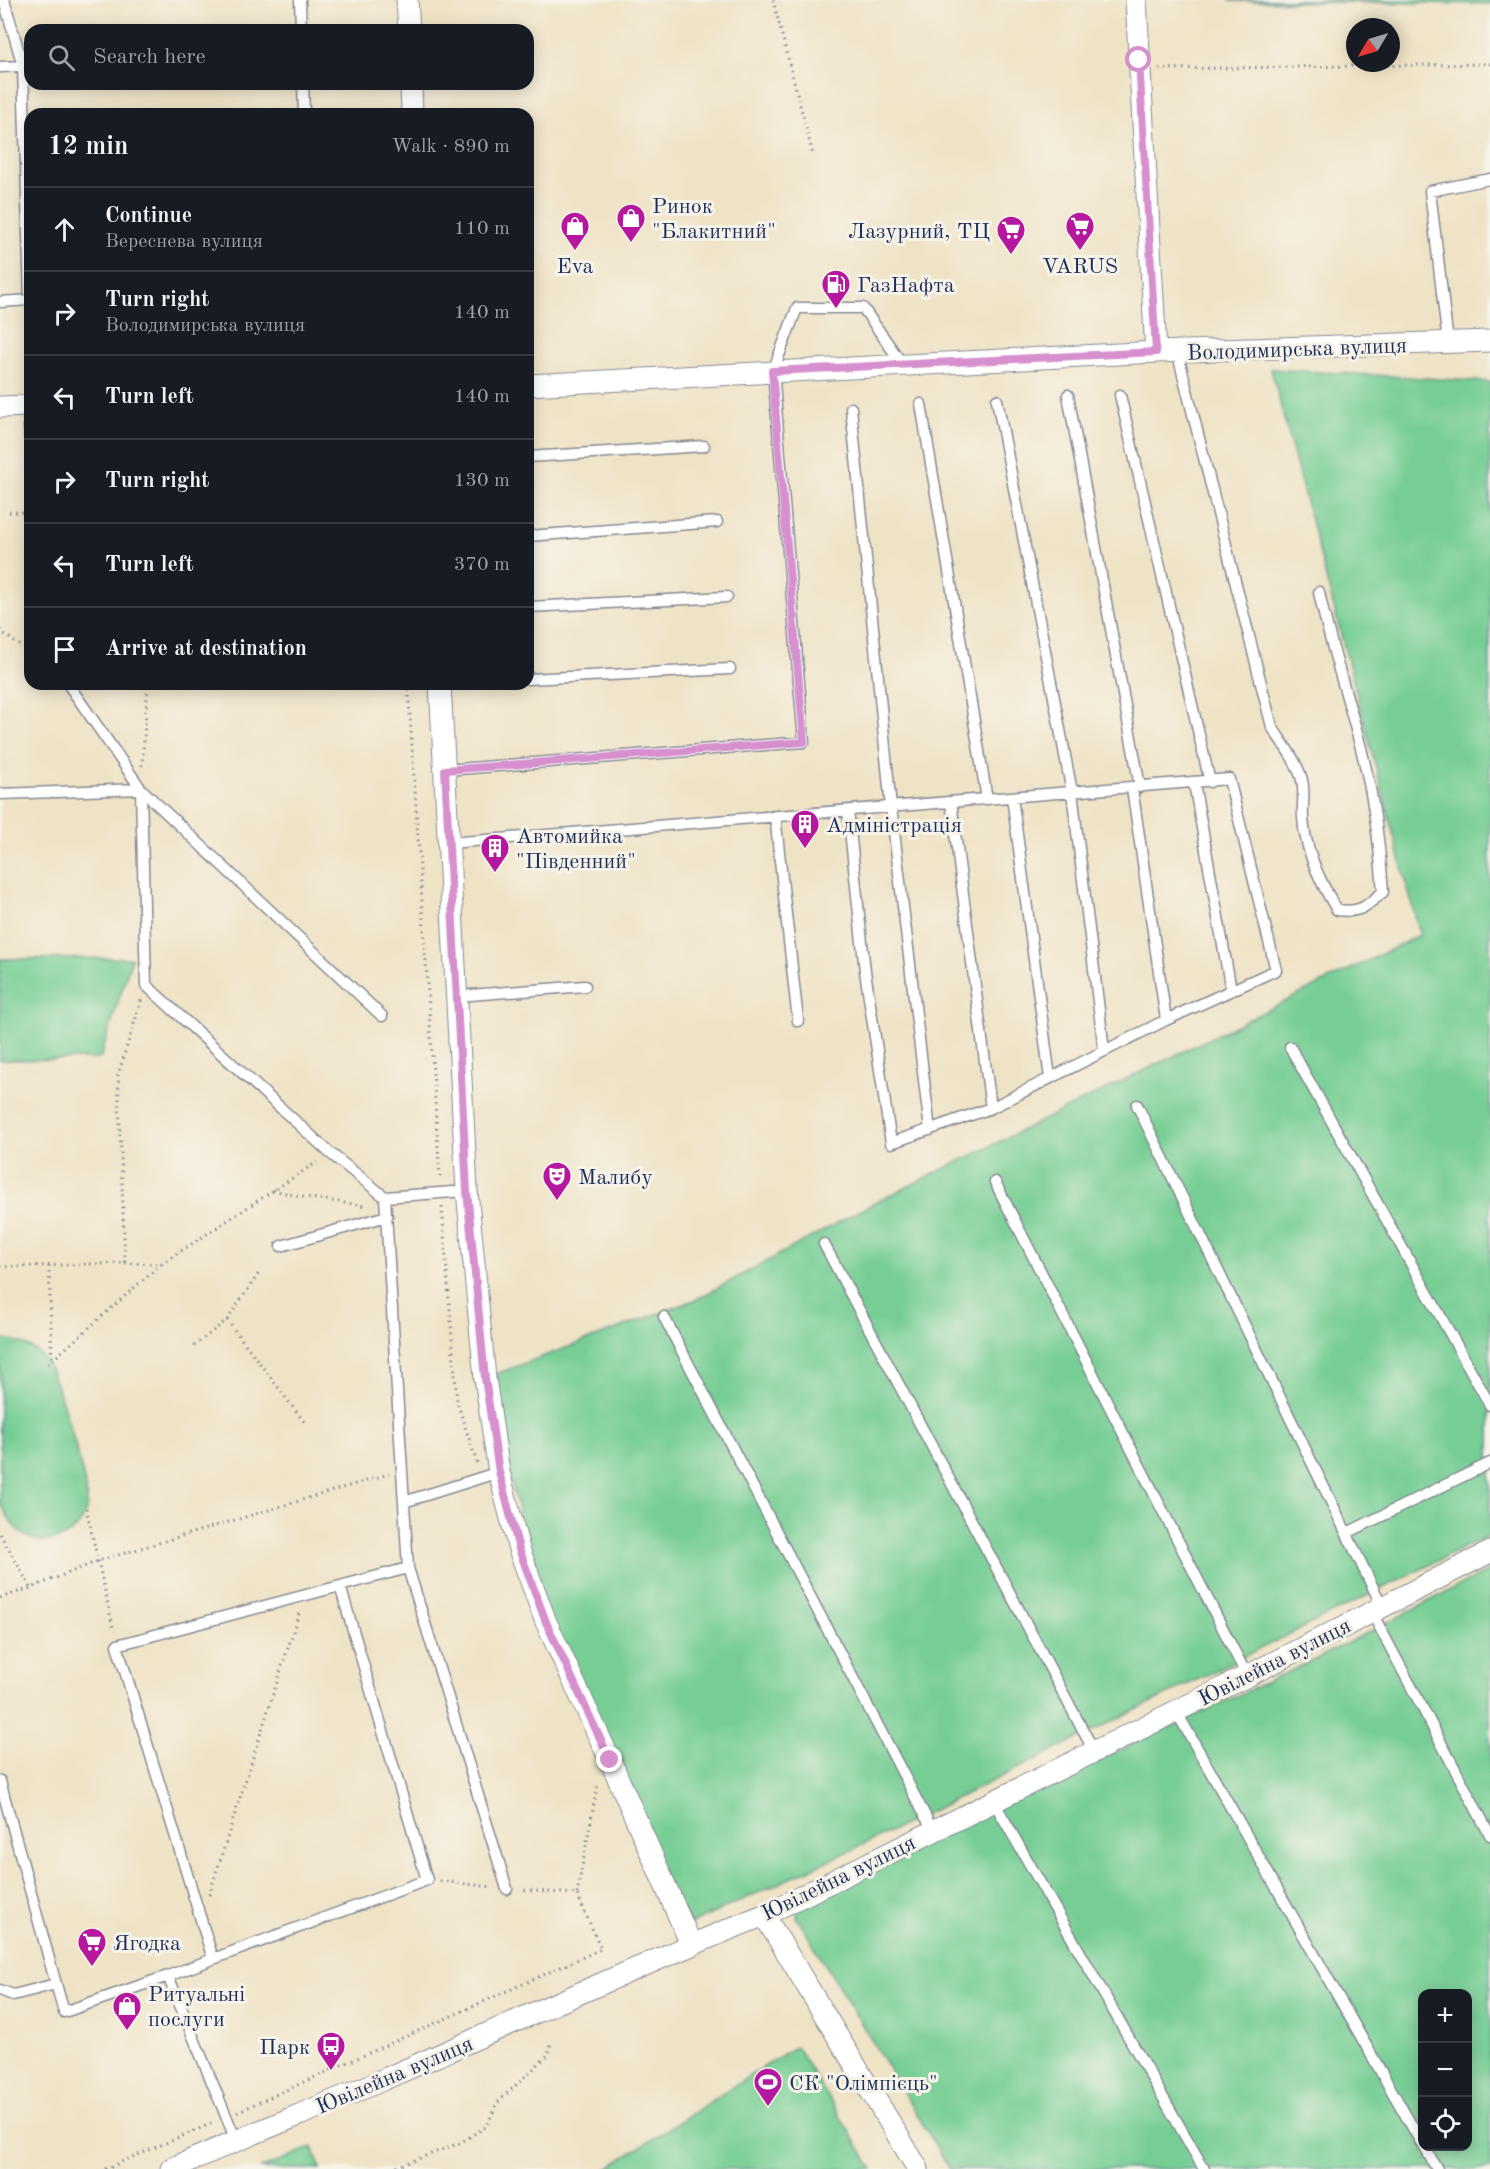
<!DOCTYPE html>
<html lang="en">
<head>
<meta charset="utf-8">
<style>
  :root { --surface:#171b24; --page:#20242c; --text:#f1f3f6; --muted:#9ea1a6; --line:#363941 }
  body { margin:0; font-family:"Old Standard TT",serif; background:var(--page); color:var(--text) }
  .controls { position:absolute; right:18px; bottom:18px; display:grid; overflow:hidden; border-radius:12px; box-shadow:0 3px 15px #0003 }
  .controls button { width:54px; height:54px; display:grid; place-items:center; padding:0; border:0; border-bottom:2px solid var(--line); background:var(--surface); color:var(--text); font:30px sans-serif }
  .compass { position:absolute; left:1346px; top:18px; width:54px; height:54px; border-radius:50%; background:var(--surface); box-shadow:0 3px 15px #0003; rotate:232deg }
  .stop { position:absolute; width:18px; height:18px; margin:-14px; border:4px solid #d690ce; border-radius:50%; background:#fff }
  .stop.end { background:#d690ce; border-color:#fff; box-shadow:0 2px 6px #0008 }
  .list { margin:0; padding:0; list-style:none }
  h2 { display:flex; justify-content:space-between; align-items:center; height:78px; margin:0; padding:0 24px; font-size:26px }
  h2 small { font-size:20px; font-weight:400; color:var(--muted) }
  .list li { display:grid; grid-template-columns:39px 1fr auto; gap:18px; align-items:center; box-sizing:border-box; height:84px; padding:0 24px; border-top:2px solid var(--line) }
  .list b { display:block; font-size:22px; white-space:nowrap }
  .list p { margin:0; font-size:20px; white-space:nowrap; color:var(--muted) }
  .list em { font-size:20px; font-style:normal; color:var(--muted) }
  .icon { flex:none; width:33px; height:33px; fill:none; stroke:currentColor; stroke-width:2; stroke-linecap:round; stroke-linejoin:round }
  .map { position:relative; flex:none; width:1490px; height:2169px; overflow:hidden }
  .search { position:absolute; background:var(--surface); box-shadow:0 3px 15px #0003; left:24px; top:24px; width:510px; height:66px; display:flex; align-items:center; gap:15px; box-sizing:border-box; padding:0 21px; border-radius:18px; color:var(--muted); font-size:22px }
  .panel { position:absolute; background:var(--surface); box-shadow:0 3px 15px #0003; left:24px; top:108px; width:510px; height:582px; border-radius:18px }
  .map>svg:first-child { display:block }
  .green { fill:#76ce94; stroke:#487e79; stroke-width:1.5; fill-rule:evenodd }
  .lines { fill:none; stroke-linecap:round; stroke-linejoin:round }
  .lane-casing { stroke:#858992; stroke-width:13 }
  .street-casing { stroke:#858992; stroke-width:23 }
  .path { stroke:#858992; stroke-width:3; stroke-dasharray:1.5 4.5; stroke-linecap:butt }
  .lane { stroke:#fff; stroke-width:10 }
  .street { stroke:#fff; stroke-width:21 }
  .route { stroke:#d690ce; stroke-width:8 }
  .labels { text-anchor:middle; stroke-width:6; stroke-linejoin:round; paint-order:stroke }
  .poi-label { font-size:22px; fill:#1b2f5e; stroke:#f7f3e8; text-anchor:start }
  .street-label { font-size:22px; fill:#1b2f5e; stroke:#f7f3e8 }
</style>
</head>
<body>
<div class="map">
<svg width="1490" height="2169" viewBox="0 0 1490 2169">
  <rect width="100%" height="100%" fill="#f7f3e8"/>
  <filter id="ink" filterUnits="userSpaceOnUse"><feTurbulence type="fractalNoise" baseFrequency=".0167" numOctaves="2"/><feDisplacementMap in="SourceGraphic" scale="12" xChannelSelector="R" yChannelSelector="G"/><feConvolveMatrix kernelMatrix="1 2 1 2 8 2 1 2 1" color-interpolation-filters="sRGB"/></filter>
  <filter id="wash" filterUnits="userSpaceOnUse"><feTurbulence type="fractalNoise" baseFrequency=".008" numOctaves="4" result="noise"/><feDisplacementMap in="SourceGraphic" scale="24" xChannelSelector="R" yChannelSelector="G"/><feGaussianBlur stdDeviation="1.35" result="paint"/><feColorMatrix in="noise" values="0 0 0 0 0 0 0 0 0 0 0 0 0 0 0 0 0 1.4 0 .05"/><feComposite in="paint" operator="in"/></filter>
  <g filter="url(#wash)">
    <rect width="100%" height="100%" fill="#efe3c6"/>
    <path class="green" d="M1230 0H1490V4L1230 1Z
      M1271 369 1490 382V1535L875 1839 686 1926 546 1622 485 1378 697 1299 876 1202 1420 935Z
      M132 958 100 1059 0 1060V959Z
      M4 1339C20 1341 33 1346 44 1359 56 1373 90 1488 87 1506 82 1537 44 1552 20 1532 11 1525 6 1513 0 1502V1340Z
      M1490 1570V2169H950L797 1918V1907L995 1808 1312 1661ZM1422 1994H1468V2146H1422Z
      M796 2046 873 2169H606Z
      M312 2147 321 2169H260Z"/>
  </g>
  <g filter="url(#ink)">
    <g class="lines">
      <g class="lane-casing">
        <path id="lane" d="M300 0 301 30
          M0 67 23 66 4 0
          M303 84 304 114
          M30 300 23 66H30
          M0 302 30 300
          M1448 343 1430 191 1490 179
          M1177 351 1272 727C1283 744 1297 761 1302 780 1305 792 1302 806 1303 818 1305 851 1320 882 1337 910 1361 913 1365 907 1383 892 1380 849 1375 807 1365 765 1352 707 1331 651 1319 592
          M1068 395 1140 787
          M1120 395 1210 782
          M997 400 1072 792 1104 1050
          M921 404 987 799
          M28 406 30 441
          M851 408 891 807 930 1130
          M528 457 704 446
          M528 536 717 522
          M528 607 727 597
          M528 679 730 669
          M68 684 141 789 146 985 330 1153 385 1197 467 1191
          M445 770 804 742 773 371 797 308H863L903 365
          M1194 783 1231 990
          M1132 788 1166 1020
          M0 794 141 789 382 1016
          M1012 797 1050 1078
          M951 802 991 1108
          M775 816 798 1021
          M449 843 1229 779 1276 970 1166 1020 991 1108 891 1143 865 971 848 811
          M458 996 585 986
          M1290 1047 1490 1405
          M1137 1105 1382 1606
          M995 1182 1247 1676
          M824 1244 1094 1751
          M281 1246 387 1216
          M664 1317 933 1831
          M404 1502 499 1472
          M1347 1533 1490 1463
          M408 1568 507 1889
          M1371 1611 1490 1835
          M1176 1711 1422 2144
          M0 1781 56 1984
          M994 1802 1204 2169
          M213 1959 427 1880 340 1586
          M168 1976 213 1959 117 1645 408 1568 385 1197
          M0 1990 13 1995 56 1984 64 2012 168 1976 236 2140
          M1424 2146 1437 2169"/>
      </g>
      <g class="street-casing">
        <path id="street" d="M407 0 409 30
          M1136 0 1156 352
          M411 84 412 114
          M528 385 1156 352 1490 341
          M0 407 30 406
          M440 684 467 1191 485 1378 499 1472 519 1549 546 1622 610 1760 691 1944
          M764 1915 918 2169
          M171 2169C240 2138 311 2111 380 2081 508 2025 635 1967 764 1915L1247 1676 1490 1552"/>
      </g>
      <path class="path" d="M773 0 813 155
        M1159 69 1490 64
        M9 512 30 513
        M0 630 13 641 30 651
        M408 684 440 1179
        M142 766 148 684
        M273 1190 297 1196 367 1206
        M442 1207 457 1402 477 1463
        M125 1263 161 1264 317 1162
        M49 1266 52 1360
        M0 1267 125 1263 118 1075 142 998
        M227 1320 305 1423
        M194 1346 227 1320 259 1273
        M48 1364 161 1264
        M86 1508 114 1631
        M0 1534 31 1588
        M0 1598 31 1588 98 1561 389 1474
        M440 1881 493 1887
        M577 1894 598 1783
        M209 1895 300 1610
        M237 2112 601 1949 577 1894 521 1890
        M105 2169 215 2122
        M391 2169 460 2143 487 2126 497 2103 548 2055 551 2043"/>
      <use href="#lane" class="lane"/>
      <use href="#street" class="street"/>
    </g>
  </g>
  <g class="lines" filter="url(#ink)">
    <path class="route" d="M610 1760 546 1622 519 1549 499 1472 485 1378 467 1191 445 770 804 742 772 371 1156 352 1139 60"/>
  </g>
  <defs>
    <g id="shop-pin" transform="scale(1.5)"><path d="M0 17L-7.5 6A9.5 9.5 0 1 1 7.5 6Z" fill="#b5179e" stroke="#f7f3e8"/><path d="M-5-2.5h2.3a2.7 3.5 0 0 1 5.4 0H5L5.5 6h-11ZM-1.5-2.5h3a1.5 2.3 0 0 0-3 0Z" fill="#fff"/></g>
    <g id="supermarket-pin" transform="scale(1.5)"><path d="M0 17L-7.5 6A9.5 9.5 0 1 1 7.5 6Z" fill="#b5179e" stroke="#f7f3e8"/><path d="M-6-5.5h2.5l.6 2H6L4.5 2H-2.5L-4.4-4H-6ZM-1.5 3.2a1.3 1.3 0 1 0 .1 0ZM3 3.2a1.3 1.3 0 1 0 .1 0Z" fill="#fff"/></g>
    <g id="fuel-pin" transform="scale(1.5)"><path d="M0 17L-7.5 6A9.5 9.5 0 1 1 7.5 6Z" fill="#b5179e" stroke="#f7f3e8"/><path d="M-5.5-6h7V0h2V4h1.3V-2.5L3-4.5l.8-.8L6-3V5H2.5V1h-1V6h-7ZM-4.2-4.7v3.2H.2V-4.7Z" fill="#fff"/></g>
    <g id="building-pin" transform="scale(1.5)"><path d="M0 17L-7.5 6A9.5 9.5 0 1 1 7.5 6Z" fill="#b5179e" stroke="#f7f3e8"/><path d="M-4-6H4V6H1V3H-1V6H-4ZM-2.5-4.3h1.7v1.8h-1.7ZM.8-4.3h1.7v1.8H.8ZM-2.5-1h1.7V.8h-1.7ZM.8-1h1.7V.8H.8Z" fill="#fff"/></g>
    <g id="theatre-pin" transform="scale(1.5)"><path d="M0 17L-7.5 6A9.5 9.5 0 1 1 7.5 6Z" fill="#b5179e" stroke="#f7f3e8"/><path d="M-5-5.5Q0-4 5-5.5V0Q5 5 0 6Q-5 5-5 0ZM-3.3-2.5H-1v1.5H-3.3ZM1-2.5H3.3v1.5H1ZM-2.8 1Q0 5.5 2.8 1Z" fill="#fff"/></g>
    <g id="bus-pin" transform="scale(1.5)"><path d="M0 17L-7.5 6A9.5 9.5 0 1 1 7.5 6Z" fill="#b5179e" stroke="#f7f3e8"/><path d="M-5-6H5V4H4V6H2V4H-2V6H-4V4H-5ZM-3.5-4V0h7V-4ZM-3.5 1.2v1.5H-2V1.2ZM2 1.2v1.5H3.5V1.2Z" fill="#fff"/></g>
    <g id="stadium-pin" transform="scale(1.5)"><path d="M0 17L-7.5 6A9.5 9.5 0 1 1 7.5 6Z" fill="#b5179e" stroke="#f7f3e8"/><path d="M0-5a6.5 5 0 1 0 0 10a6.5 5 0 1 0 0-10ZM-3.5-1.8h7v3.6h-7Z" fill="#fff"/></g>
  </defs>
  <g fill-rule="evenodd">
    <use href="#shop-pin" x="631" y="218"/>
    <use href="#shop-pin" x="575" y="226"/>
    <use href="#supermarket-pin" x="1080" y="226"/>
    <use href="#supermarket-pin" x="1011" y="230"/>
    <use href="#fuel-pin" x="836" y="284"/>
    <use href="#building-pin" x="805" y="824"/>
    <use href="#building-pin" x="495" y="848"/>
    <use href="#theatre-pin" x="557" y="1176"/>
    <use href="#supermarket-pin" x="92" y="1942"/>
    <use href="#shop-pin" x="127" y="2006"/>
    <use href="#bus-pin" x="331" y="2046"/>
    <use href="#stadium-pin" x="768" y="2082"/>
  </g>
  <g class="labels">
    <g class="poi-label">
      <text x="652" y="213">Ринок<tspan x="652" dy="25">"Блакитний"</tspan></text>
      <text x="990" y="238" text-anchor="end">Лазурний, ТЦ</text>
      <text x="575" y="273" text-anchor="middle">Eva</text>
      <text x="1080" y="273" text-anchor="middle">VARUS</text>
      <text x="857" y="292">ГазНафта</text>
      <text x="826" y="832">Адміністрація</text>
      <text x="516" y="843">Автомийка<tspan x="516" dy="25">"Південний"</tspan></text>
      <text x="578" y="1184">Малибу</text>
      <text x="113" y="1950">Ягодка</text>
      <text x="148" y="2001">Ритуальні<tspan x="148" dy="25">послуги</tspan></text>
      <text x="310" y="2054" text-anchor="end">Парк</text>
      <text x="789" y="2090">СК "Олімпієць"</text>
    </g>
    <g class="street-label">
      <text transform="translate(1297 348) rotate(-2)" y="8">Володимирська вулиця</text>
      <text transform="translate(1274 1661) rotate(-27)" y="8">Ювілейна вулиця</text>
      <text transform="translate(838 1877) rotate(-26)" y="8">Ювілейна вулиця</text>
      <text transform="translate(394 2074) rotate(-23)" y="8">Ювілейна вулиця</text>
    </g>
  </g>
</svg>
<div class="controls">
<button>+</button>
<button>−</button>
<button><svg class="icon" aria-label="locate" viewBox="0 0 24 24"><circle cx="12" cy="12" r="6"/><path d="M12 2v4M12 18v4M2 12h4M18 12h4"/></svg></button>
</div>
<svg class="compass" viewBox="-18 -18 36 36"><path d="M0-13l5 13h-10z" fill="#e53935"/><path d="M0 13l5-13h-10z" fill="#9ea1a6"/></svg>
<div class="stop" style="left:1139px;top:60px"></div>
<div class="stop end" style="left:610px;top:1760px"></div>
<div class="search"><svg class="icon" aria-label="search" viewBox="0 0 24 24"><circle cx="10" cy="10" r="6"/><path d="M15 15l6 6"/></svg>Search here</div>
<section class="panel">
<h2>12 min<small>Walk · 890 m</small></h2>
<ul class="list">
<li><svg class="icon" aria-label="ahead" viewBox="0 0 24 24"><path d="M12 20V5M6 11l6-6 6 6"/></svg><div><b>Continue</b><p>Вереснева вулиця</p></div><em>110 m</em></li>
<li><svg class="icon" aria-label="right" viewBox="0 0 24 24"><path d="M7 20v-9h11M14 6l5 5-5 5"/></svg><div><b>Turn right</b><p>Володимирська вулиця</p></div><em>140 m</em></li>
<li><svg class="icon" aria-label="left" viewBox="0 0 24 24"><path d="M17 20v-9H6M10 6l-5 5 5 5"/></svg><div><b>Turn left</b></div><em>140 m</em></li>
<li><svg class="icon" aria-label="right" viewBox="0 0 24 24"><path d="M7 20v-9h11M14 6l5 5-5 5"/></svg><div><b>Turn right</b></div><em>130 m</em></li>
<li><svg class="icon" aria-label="left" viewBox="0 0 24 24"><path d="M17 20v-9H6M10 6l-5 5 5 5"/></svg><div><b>Turn left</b></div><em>370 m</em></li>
<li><svg class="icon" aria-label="arrive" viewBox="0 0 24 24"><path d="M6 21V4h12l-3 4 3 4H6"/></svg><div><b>Arrive at destination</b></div></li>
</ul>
</section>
</div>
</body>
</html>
